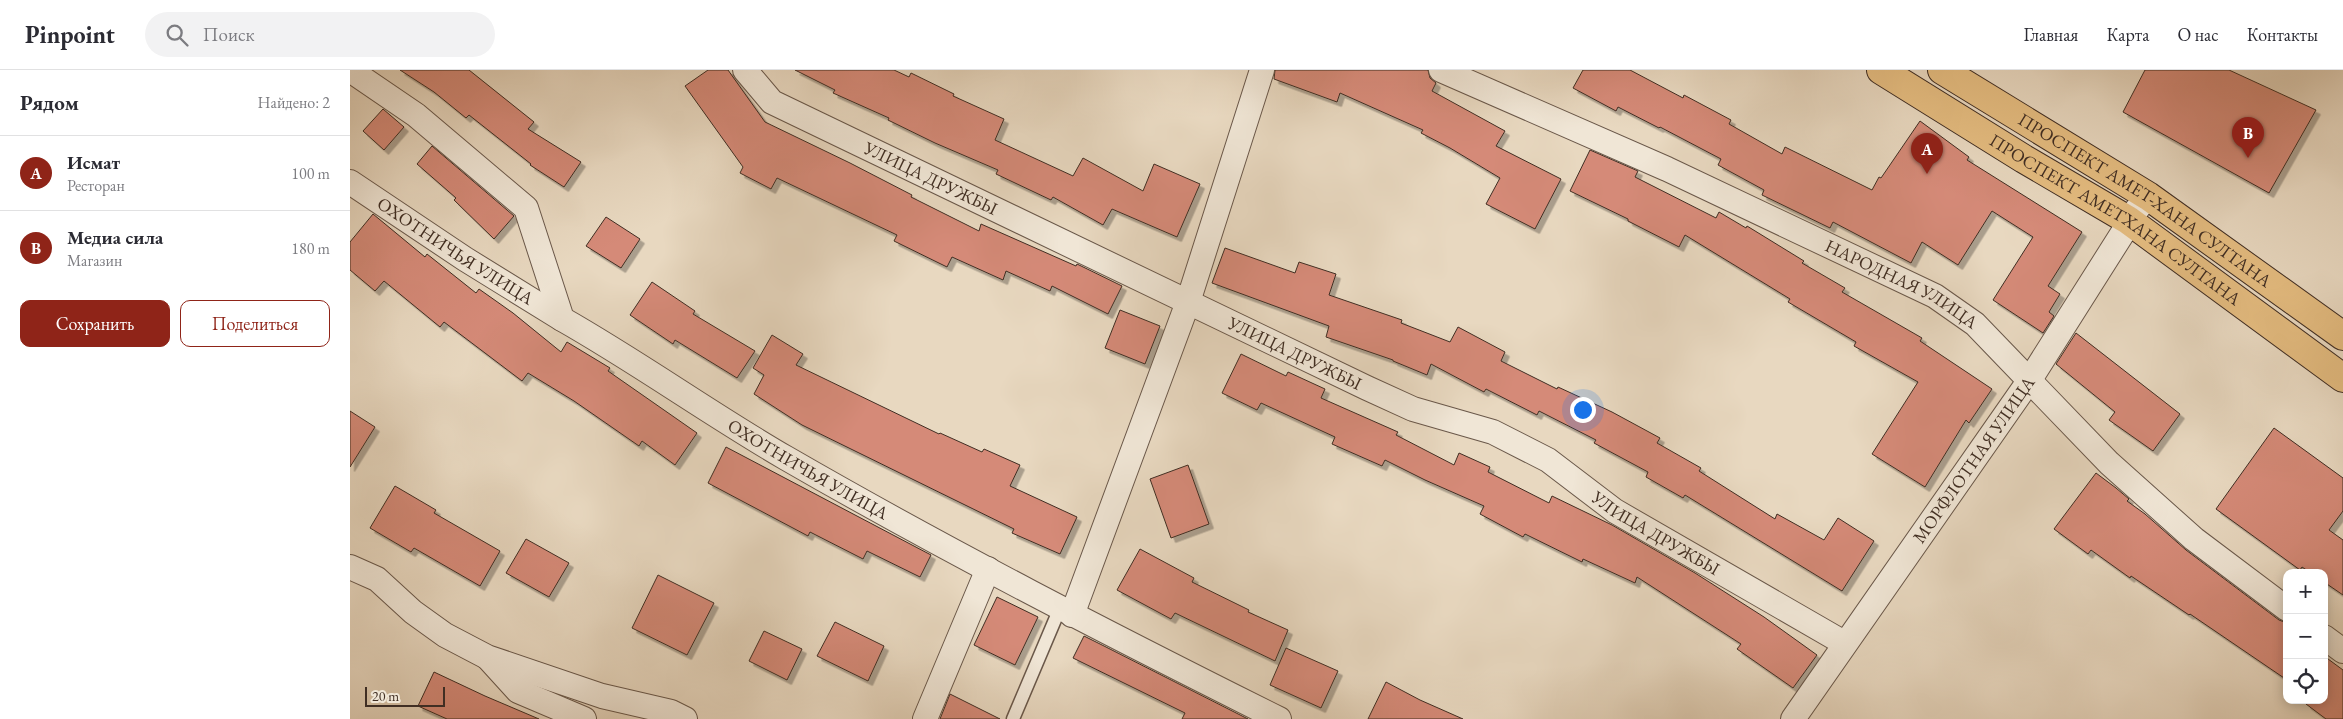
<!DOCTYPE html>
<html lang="ru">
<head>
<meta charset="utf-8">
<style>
  :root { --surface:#fff; --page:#f2f2f3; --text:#2b2b33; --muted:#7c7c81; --line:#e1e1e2; --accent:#8f2418 }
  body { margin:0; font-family:"EB Garamond",serif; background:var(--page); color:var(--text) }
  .controls { position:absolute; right:15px; bottom:15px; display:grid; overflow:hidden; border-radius:10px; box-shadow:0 2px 12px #0003 }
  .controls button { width:45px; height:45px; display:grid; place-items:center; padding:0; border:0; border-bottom:1px solid var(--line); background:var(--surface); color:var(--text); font:25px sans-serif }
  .scale { position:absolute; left:15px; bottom:12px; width:80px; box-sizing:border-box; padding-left:5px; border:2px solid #402e23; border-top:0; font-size:14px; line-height:18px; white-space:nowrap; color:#402e23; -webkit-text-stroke:4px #f0e6d6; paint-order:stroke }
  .you { position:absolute; left:1232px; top:339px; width:18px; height:18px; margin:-12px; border:4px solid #fff; border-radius:50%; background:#1a73e8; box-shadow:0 0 0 8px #1a73e833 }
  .badge { display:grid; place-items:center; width:32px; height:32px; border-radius:50%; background:var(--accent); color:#fff; font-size:16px; font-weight:700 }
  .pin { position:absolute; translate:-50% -41px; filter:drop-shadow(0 1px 2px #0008) }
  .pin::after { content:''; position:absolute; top:26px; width:18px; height:15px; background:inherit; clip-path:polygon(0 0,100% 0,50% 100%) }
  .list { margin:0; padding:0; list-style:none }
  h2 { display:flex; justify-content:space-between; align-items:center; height:65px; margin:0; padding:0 20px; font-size:21px }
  h2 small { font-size:16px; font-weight:400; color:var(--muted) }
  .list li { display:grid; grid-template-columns:32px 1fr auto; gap:15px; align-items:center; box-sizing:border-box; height:75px; padding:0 20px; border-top:1px solid var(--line) }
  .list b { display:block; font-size:19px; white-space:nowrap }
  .list p { margin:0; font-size:16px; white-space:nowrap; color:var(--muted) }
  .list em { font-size:16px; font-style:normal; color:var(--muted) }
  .actions { display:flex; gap:10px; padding:15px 20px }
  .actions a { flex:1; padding:11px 0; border:1px solid var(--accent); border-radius:10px; text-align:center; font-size:18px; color:var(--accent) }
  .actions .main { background:var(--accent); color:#fff }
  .icon { flex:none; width:28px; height:28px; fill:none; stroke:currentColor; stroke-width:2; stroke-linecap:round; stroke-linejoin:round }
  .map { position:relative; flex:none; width:1993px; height:649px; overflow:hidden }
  header { display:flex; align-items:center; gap:30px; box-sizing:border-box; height:70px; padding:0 25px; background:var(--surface); border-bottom:1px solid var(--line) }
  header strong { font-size:24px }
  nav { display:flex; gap:28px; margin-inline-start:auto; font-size:18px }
  .search { width:350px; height:45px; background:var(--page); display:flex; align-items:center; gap:12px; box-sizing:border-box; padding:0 18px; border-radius:28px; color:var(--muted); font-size:19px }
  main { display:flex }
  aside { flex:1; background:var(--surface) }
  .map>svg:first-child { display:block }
  .building { fill:#d58a78; stroke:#402e23; filter:url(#shadow) }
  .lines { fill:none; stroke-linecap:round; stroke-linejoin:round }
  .lane-casing { stroke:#6a584a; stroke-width:15 }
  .street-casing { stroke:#6a584a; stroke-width:26 }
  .primary-casing { stroke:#402e23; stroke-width:30 }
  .lane { stroke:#f0e6d6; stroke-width:12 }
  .street { stroke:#f0e6d6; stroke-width:24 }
  .primary { stroke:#e4bc80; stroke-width:28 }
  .labels { text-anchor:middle; stroke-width:4; stroke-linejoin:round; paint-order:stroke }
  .street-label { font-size:18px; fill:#402e23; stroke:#f0e6d6 }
</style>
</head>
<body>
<header>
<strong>Pinpoint</strong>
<div class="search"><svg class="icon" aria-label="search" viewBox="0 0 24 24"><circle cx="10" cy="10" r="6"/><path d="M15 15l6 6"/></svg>Поиск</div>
<nav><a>Главная</a><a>Карта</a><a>О нас</a><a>Контакты</a></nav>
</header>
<main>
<aside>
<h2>Рядом<small>Найдено: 2</small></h2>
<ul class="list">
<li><span class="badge">A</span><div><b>Исмат</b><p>Ресторан</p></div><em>100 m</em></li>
<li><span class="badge">B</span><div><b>Медиа сила</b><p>Магазин</p></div><em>180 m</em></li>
</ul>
<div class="actions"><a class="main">Сохранить</a><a>Поделиться</a></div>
</aside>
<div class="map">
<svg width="1993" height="649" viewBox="0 0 1993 649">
  <defs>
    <filter id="shadow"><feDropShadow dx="4.5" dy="4.5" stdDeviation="0" flood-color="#0004"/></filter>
  </defs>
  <rect width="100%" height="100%" fill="#e8d8c0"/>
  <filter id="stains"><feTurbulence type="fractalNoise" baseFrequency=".004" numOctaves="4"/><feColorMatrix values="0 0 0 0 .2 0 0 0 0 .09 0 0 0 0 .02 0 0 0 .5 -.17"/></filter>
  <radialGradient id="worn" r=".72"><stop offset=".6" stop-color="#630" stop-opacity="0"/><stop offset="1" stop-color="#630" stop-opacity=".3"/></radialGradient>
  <path class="building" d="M50 0H119L184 52 178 59 231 92 214 117 180 95 181 94 119 45 116 48 84 22Z
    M358 0H378L415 52 500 93 562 125 561 127 629 161 631 154 726 196 727 194 772 216 758 244 702 216 700 221 656 201 653 210 602 187 597 197 544 171 547 165 427 108 421 119 390 103 393 97 335 16Z
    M445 0H544L559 7 561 3 604 24 603 26 654 49 645 70 723 106 733 88 793 121 804 94 850 114 827 167 762 139 753 155 703 127 701 130 646 104 648 100 585 73 538 50 539 48 483 23 485 20Z
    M925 0H1078L1080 8 1086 13 1082 21 1155 61 1146 76 1211 109 1185 159 1136 134 1150 108 1100 78 1071 63 1073 60 990 23 987 32 924 9Z
    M1233 0H1280L1333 28 1334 25 1381 50 1379 54 1432 84 1435 77 1522 120 1529 107 1531 108 1570 51 1619 87 1617 90 1732 162 1698 216 1710 224 1699 242 1704 246 1693 263 1643 230 1683 167 1642 141 1608 195 1572 172 1561 193 1483 152 1480 158 1412 125 1414 120 1368 95 1371 89 1310 57 1309 58 1268 37 1266 41 1223 18Z
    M1795 0H1879L1966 40 1919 123 1773 42Z
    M33 39 54 57 34 80 13 61Z
    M82 76 164 146 144 169 104 130 106 128 67 94Z
    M1240 80 1288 101 1285 107 1366 148 1369 142 1396 158 1397 156 1454 191 1452 193 1495 218 1492 222 1572 268 1570 271 1642 319 1619 353 1616 350 1575 417 1522 384 1568 312 1504 276 1506 272 1438 232 1440 229 1335 165 1329 177 1278 151V149L1220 121Z
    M23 144 75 187 77 184 126 223 129 219 163 243 211 282 217 272 260 298 258 301 347 363 325 395 292 371 289 376 224 331 178 303 172 311 94 252 90 257 34 211 25 221 0 200V172Z
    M256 147 290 169 271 198 236 176Z
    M875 178 945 203 949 192 986 204 979 225 1052 250 1051 253 1100 272 1108 257 1155 282 1151 291 1207 319 1208 317 1262 342 1310 368 1307 373 1351 398 1349 401 1425 449 1427 444 1474 470 1488 448 1524 471 1492 521 1335 425 1333 428 1296 407 1298 402 1244 373 1246 370 1189 341 1187 345 1136 319 1134 322 1081 294 1077 305 1043 291V290L976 267 979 256 862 213Z
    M302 212 345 241 343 244 405 281 387 308 325 270 323 274 280 245Z
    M770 240 810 256 795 294 755 278Z
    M1726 263 1830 344 1803 381 1759 350 1765 342 1706 294Z
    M422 265 453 284 446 295 589 364 590 363 632 382 634 379 670 395 660 416 727 447 710 484 662 463 664 459 452 355 404 324 414 305 403 298Z
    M891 284 936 306 938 302 975 319 971 328 1048 362 1046 365 1104 395 1109 383 1140 397 1138 402 1199 433 1202 426 1262 455 1345 503 1414 547 1467 585 1443 618 1387 579 1391 574 1287 507 1285 513 1233 489 1232 492 1175 464 1173 467 1130 444 1134 436 1075 410 1035 390 1032 396 982 374 985 367 911 333 907 340 872 323Z
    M0 341 25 357 0 397Z
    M1924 358 1993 408V441L1979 460 1993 470V525L1974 512V503H1961L1952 497 1950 500 1866 439Z
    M376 377 581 485 570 507 517 481 513 489 460 462 458 466 358 413Z
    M838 395 859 454 821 468 800 409Z
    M1746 403 1766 418 1779 429 1777 431 1795 444 1836 480 1929 550 1937 553V610L1840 544 1839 545 1781 506 1780 508 1741 480 1738 484 1704 459Z
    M45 416 86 440 84 443 150 481 130 516 64 478 61 482 20 458Z
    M176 469 219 493 199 527 156 503Z
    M790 479 844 508 842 512 899 540 898 542 938 560 925 591 825 543 821 549 767 520Z
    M308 505 364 533 337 585 282 558Z
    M647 527 688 547 665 595 624 575Z
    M485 552 534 576 518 611 467 586Z
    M414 561 452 579 437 610 399 591Z
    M734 566 754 576 898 649H832L835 643 723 588Z
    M936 578 988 601 971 638 920 615Z
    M1974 586 1993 600V649H1976L1956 634 1959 630H1974Z
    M84 602 135 626 189 649H97L68 636Z
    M1036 612 1070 630 1113 649H1018Z
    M600 624 650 649H590Z"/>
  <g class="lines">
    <g class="lane-casing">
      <path id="lane" d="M663 649 710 538"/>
    </g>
    <g class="street-casing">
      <g id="street">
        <path id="s1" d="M0 0 66 45 176 138 212 249C288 292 360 344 436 388 597 481 763 566 929 649"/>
        <path id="s2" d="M395 0 422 32 1017 318 1063 339 1143 362 1198 390 1265 441 1494 573"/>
        <path id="s3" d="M1091 0 1317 99 1585 226 1625 254 1759 393 1844 469 1937 539"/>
        <path id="s4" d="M0 112 115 189 212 249"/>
        <path d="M0 497 27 509 63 542 95 565 137 587 252 626 321 642 335 649"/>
        <path d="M722 545 838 232 912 0"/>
        <path d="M1974 567 1993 581"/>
        <path d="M138 588 168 621 234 649"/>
        <path d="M575 649 638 499"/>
        <path id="s5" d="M1443 649 1679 311 1774 161 1778 150 1798 126"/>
      </g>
    </g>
    <g class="primary-casing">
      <g id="primary">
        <path id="s6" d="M1531 0 1674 89 1778 150 1993 308"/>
        <path id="s7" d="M1592 0 1798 126 1993 266"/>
      </g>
    </g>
    <use href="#lane" class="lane"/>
    <use href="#street" class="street"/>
    <use href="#primary" class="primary"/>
  </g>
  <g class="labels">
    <g class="street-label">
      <text dy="6" stroke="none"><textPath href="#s2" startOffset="218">УЛИЦА ДРУЖБЫ</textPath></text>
      <text dy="6" stroke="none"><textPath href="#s7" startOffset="241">ПРОСПЕКТ АМЕТ-ХАНА СУЛТАНА</textPath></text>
      <text dy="6" stroke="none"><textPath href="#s6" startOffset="278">ПРОСПЕКТ АМЕТХАНА СУЛТАНА</textPath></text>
      <text dy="6" stroke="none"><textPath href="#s4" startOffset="126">ОХОТНИЧЬЯ УЛИЦА</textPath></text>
      <text dy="6" stroke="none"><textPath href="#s3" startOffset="508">НАРОДНАЯ УЛИЦА</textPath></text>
      <text dy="6" stroke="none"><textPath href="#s2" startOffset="622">УЛИЦА ДРУЖБЫ</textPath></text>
      <text dy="6" stroke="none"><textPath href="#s5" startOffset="316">МОРФЛОТНАЯ УЛИЦА</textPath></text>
      <text dy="6" stroke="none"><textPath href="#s1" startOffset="629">ОХОТНИЧЬЯ УЛИЦА</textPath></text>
      <text dy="6" stroke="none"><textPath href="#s2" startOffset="1028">УЛИЦА ДРУЖБЫ</textPath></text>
    </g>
  </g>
  <rect width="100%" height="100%" filter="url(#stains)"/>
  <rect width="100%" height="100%" fill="url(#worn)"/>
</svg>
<div class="controls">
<button>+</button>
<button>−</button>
<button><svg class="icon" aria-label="locate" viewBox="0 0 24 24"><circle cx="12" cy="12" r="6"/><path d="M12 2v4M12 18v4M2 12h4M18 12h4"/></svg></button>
</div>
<div class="scale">20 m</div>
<div class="you"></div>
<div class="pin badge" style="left:1577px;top:104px">A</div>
<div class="pin badge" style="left:1898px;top:88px">B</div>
</div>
</main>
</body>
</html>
